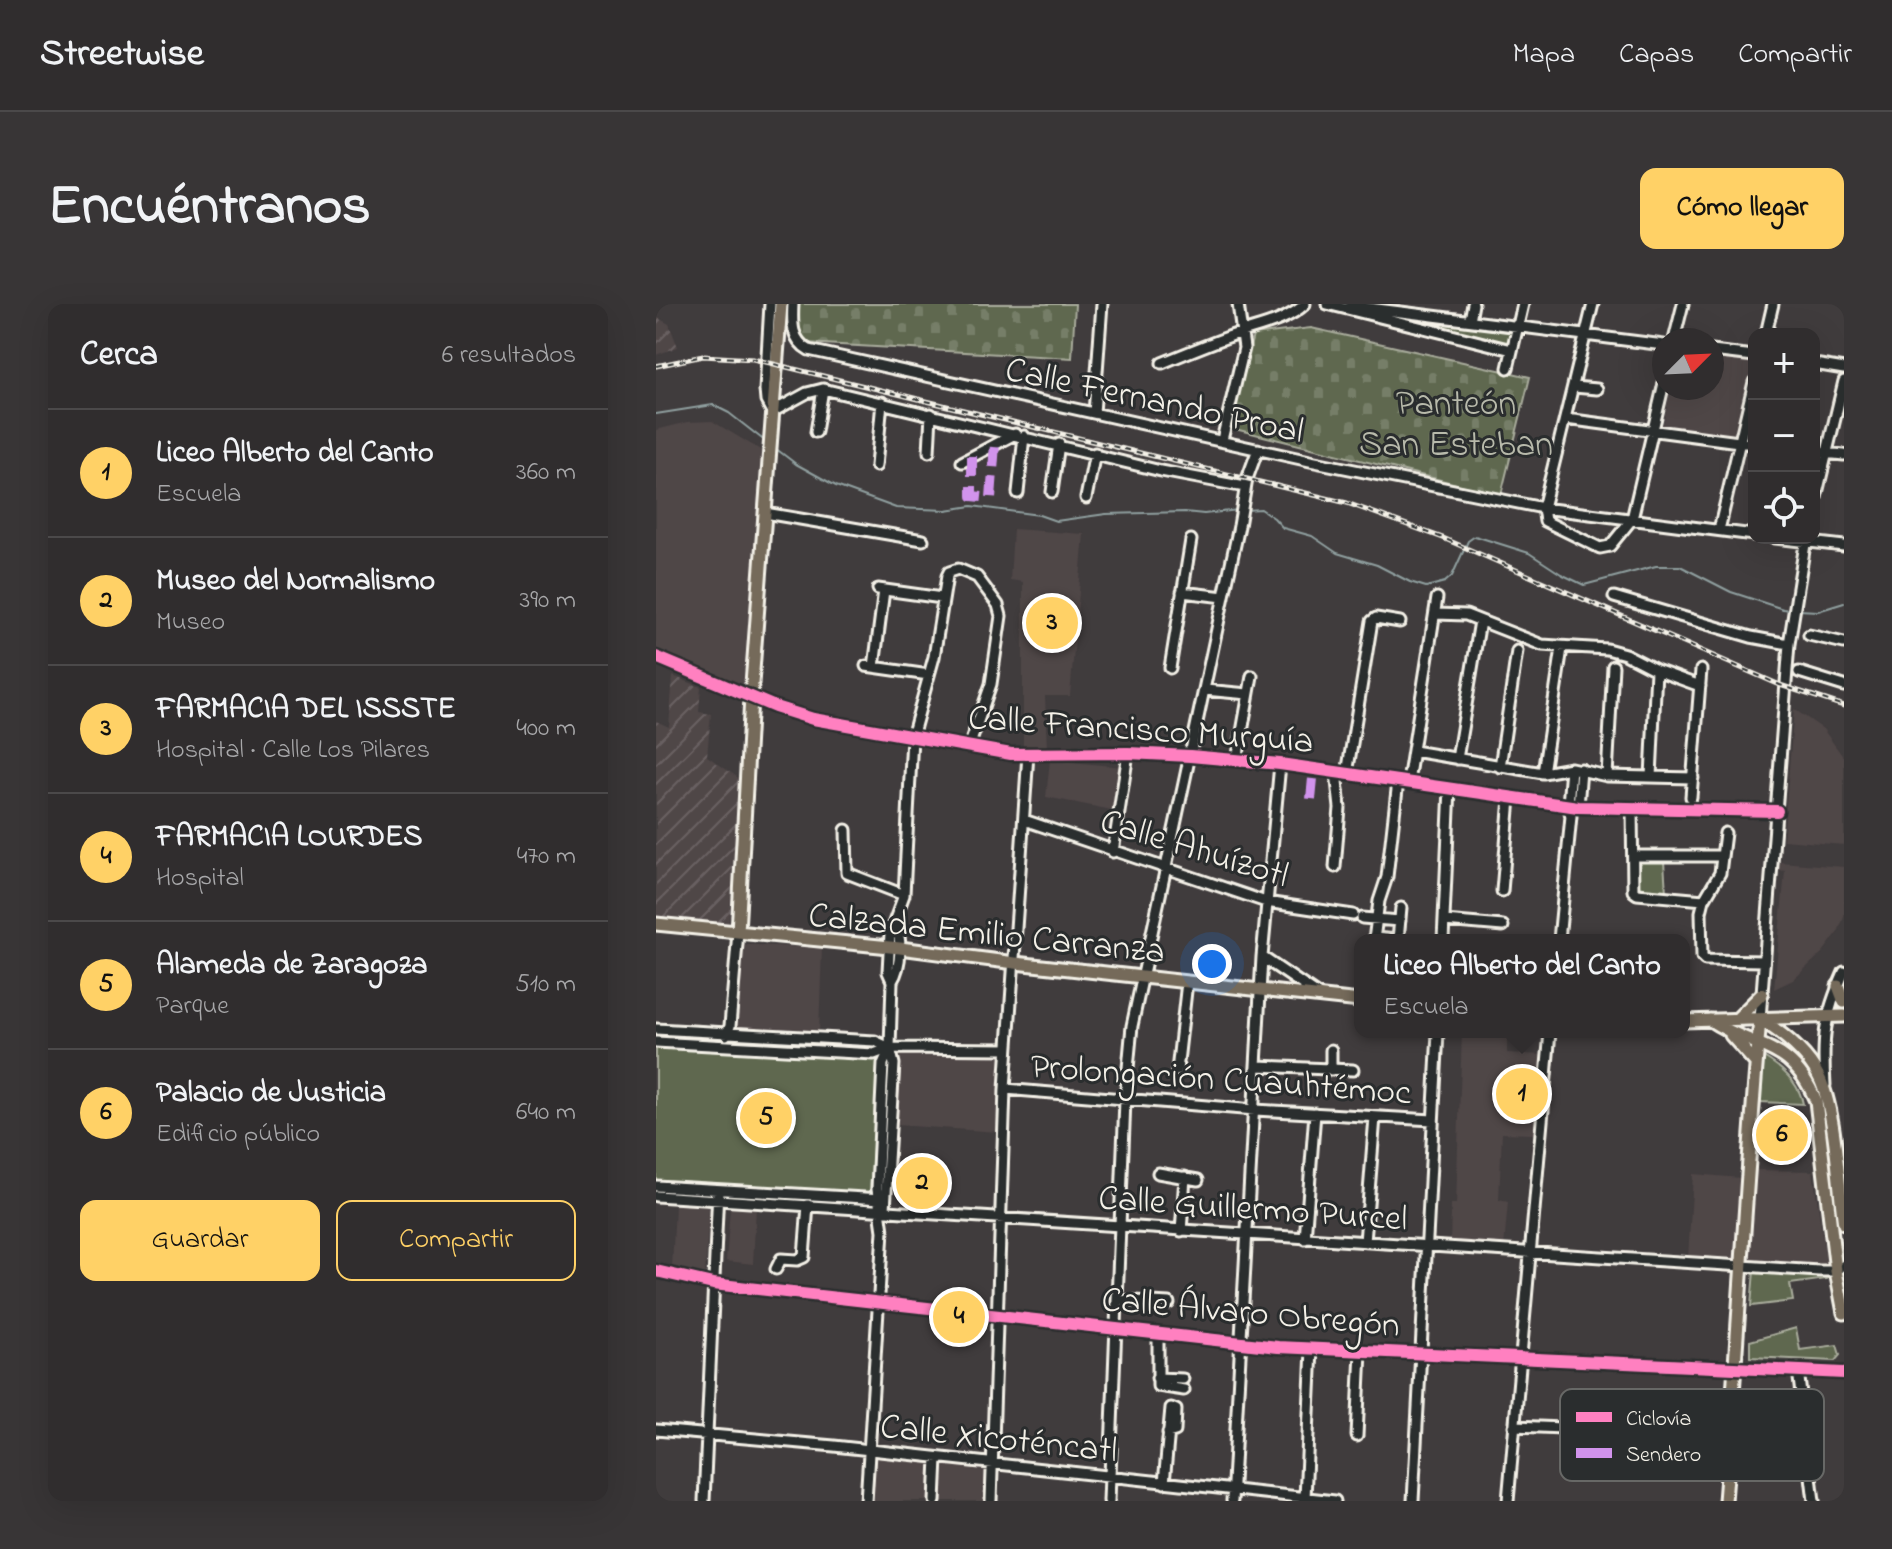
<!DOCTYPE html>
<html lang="es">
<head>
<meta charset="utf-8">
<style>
  :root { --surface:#302d2e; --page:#383536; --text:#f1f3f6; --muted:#a8a8aa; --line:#4b494a; --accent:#ffd166 }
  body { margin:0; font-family:"Indie Flower",sans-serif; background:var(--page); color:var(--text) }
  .controls { position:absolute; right:24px; top:24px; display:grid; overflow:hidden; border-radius:16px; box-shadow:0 8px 32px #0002 }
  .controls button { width:72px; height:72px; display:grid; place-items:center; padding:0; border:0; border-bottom:2px solid var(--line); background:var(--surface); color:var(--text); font:40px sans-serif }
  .compass { position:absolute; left:996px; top:24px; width:72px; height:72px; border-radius:50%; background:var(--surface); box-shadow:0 8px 32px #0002; rotate:66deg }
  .you { position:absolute; left:556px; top:660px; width:28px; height:28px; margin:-20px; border:6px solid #fff; border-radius:50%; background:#1a73e8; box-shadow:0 0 0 12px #1a73e833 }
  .badge { display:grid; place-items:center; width:52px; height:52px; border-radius:50%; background:var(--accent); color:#111; font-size:26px; font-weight:700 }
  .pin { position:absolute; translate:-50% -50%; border:4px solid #fff; box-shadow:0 2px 8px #0006 }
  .popup { position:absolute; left:698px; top:630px; width:336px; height:104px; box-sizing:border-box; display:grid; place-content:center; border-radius:16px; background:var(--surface); filter:drop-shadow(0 2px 6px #0005); font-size:26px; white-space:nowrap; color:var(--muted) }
  .popup b { font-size:30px; color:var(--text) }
  .popup::after { content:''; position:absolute; left:50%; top:100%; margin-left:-16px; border:16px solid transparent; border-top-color:var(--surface) }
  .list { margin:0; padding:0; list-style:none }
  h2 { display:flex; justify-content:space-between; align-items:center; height:104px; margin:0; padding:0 32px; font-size:34px }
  h2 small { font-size:26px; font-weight:400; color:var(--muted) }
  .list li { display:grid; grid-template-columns:52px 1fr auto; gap:24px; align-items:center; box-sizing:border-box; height:128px; padding:0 32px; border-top:2px solid var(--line) }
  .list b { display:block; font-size:30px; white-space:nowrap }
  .list p { margin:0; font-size:26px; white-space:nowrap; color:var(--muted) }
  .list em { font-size:26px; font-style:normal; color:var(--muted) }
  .actions { display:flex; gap:16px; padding:24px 32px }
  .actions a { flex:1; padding:18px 0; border:2px solid var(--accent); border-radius:16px; text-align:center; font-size:28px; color:var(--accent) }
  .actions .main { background:var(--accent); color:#111 }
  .icon { flex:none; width:44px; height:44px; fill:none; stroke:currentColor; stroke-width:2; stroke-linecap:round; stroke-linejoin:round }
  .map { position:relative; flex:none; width:1188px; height:1197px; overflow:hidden; border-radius:16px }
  header { display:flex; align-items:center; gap:48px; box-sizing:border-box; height:112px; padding:0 40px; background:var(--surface); border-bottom:2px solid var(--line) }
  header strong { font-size:38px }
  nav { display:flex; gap:44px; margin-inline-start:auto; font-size:28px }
  .intro { display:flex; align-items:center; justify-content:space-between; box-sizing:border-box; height:192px; padding:0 48px }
  h1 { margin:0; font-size:56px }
  .button { padding:20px 36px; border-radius:16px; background:var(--accent); color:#111; font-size:28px; font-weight:700 }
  main { display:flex; gap:48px; padding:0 48px }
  aside { flex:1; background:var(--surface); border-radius:16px; box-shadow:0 8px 32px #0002 }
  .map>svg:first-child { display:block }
  .built { fill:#4f4647 }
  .industrial { fill:url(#industrial-furrows) }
  .cemetery { fill:url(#cemetery-stones); stroke:#a9ac9c; stroke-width:2 }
  .park { fill:#5e684f; stroke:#a9ac9c; stroke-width:2 }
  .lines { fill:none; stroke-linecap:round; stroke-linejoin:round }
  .stream { stroke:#8f9f9f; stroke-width:2 }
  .minor-casing { stroke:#f4f1e8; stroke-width:15 }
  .major-casing { stroke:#f4f1e8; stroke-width:17 }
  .minor { stroke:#2a2d2e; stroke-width:9 }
  .major { stroke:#746a5a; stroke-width:11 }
  .rail-casing { stroke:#f4f1e8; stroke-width:5 }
  .rail { stroke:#2a2d2e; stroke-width:2; stroke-dasharray:6; stroke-linecap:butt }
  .quiet { stroke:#d193ec; stroke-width:10; stroke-dasharray:20 10; stroke-linecap:butt }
  .cycleway-casing { stroke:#2a2d2e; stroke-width:17 }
  .cycleway { stroke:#ff80c0; stroke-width:12 }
  .labels { text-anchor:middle; stroke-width:6; stroke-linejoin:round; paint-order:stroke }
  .street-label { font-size:36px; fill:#f4f1e8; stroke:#2a2d2e }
  .park-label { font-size:36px; fill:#b8baab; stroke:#2a2d2e }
  .key { fill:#2a2d2e; stroke:#676866; stroke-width:2 }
  .key-label { font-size:22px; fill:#f4f1e8 }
</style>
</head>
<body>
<header>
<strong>Streetwise</strong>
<nav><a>Mapa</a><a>Capas</a><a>Compartir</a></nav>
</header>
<div class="intro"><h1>Encuéntranos</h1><a class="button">Cómo llegar</a></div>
<main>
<aside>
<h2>Cerca<small>6 resultados</small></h2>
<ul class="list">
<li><span class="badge">1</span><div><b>Liceo Alberto del Canto</b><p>Escuela</p></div><em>360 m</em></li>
<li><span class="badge">2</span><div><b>Museo del Normalismo</b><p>Museo</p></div><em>390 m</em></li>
<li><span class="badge">3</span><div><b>FARMACIA DEL ISSSTE</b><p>Hospital · Calle Los Pilares</p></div><em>400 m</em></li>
<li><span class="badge">4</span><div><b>FARMACIA LOURDES</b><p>Hospital</p></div><em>470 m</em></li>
<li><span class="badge">5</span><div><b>Alameda de Zaragoza</b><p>Parque</p></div><em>510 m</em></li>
<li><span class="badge">6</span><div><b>Palacio de Justicia</b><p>Edificio público</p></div><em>640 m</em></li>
</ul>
<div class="actions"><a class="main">Guardar</a><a>Compartir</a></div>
</aside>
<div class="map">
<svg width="1188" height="1197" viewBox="0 0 1188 1197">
  <defs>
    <pattern id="industrial-furrows" width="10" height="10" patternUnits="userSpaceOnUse" patternTransform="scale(2)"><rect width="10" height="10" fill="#4f4647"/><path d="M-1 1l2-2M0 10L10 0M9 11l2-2" fill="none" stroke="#696162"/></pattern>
    <pattern id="cemetery-stones" width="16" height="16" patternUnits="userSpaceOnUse" patternTransform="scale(2)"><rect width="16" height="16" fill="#5e684f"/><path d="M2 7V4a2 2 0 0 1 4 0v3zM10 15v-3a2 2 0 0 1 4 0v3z" fill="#767e68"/></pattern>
  </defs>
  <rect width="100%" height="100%" fill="#403c3d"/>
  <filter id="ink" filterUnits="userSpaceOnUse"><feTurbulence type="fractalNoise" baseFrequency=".0125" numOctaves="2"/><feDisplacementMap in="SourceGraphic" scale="16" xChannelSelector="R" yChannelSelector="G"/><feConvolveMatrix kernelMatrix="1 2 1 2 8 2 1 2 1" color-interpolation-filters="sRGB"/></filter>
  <g filter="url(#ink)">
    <path class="built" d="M1056 54 1097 59 1078 131 1006 124 1015 84H1056Z
      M56 117 106 147 91 382 0 347V126L32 118Z
      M357 225 428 230 414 392H389L391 445 367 446V278L354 276Z
      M1138 405 1167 425 1188 454V541L1127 536Z
      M394 456 467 463 461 507 390 493Z
      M1124 558 1188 563V613L1182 628 1167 648 1137 676 1118 685 1129 567 1123 566Z
      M81 640 166 644 163 730 78 726Z
      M806 728H851V749L887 751 879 830 846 829 843 896 852 898 848 944 794 941 795 900H800Z
      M245 746 347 753 342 828 240 821Z
      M1097 866 1157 867 1171 964 1092 958Z
      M1037 870 1085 874 1079 957 1032 954Z
      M19 900 53 903 49 974 16 965Z
      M92 902 100 903 97 960 70 957 74 904 92 905Z
      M218 1154 274 1159 272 1197H216Z
      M283 1160 331 1167 330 1197H281Z"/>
    <path class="industrial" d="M0 13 13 20 22 43 0 51Z
      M17 372 45 383 43 408 55 410 51 452 84 475 73 620 0 613V417L13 423Z"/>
    <path class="cemetery" d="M143 0H419L416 54 149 39 141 22Z
      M655 24 874 73 845 191 575 124 597 31Z"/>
    <path class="park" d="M774 14 857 25 853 41 771 21Z
      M982 557H1008L1010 589H981Z
      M0 739 223 752 214 889 0 877Z
      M1106 752C1125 763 1143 778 1147 800L1104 798Z
      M1098 967 1171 971V975L1134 980 1137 997 1095 1002Z
      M1140 1024 1144 1046 1181 1041 1184 1051 1179 1057 1094 1053V1037Z"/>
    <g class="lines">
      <path class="stream" d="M0 110 57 101 73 109 110 138
        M119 144 140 160 180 182 240 204 290 206 316 202 383 211 400 217 450 210 529 208 548 210 582 206
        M589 206 605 205 618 214 627 224 656 232 681 249 721 261 754 278 770 283 789 278 796 272 812 237 819 232 873 249 905 270 928 281 1000 262H1024L1075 288 1127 305 1136 306
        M1142 306 1162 307 1188 299"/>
      <g class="minor-casing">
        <path id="minor" d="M114 0 109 86 110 97 116 108 151 89 167 85 505 167 589 183
          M137 0C136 19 135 36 153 46L654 157 887 204 1098 231
          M671 0 856 46
          M937 0 887 204 889 217 944 244 954 242 976 215 1008 79
          M691 4 697 2 1008 41
          M814 16 817 0
          M1110 30 1117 0
          M1018 36 1027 0
          M1056 47 1098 52
          M506 59C528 50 550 41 572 33 597 23 629 19 649 0
          M1158 60 1188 65
          M852 64 867 0
          M918 83 941 85
          M438 109 446 0
          M910 115 1098 140
          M160 128 167 85
          M566 136 588 44 582 0
          M273 148 275 110
          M1158 148 1188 151
          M306 158 359 130
          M220 162 226 98
          M396 188 403 140
          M362 189 368 132
          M430 194 439 149
          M1158 202 1188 77
          M109 209 267 236
          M1063 226 1098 78
          M1119 234 1188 242
          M222 285 286 294
          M526 288 568 293
          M958 293 1095 333 1133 340
          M780 310 810 311 886 341 951 345 969 350 1000 366 1044 382
          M1153 331 1188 339
          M0 353 119 403 157 415 355 450 472 449 534 452 624 460 922 503 1121 507
          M210 362 273 371
          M218 363 228 286
          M514 364 535 236
          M1143 368 1188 382
          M549 386 592 390
          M757 447 887 469 915 464 951 472 1037 474
          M801 455 824 317
          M581 456 596 372
          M844 463 861 347
          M887 469 906 344
          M691 470 716 317 720 314 744 318
          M951 472 957 362
          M995 473 1000 366
          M752 478 781 294
          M1035 493 1045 366
          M922 503 925 465
          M976 504 977 587 981 590 1048 596
          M368 516 610 598 697 611
          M190 526 191 569 248 591
          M1069 529 1064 569 1048 596 1045 608 1046 653 1049 656 1108 657
          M457 548 472 449
          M977 552H1066
          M679 563 684 504 680 468
          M846 587 854 494
          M706 614 744 617
          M788 617 847 622
          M718 634 742 636
          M718 636 723 597 731 573 742 477
          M742 636 745 604
          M787 636 794 484
          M903 636 915 512 912 501 915 464
          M606 653 662 691
          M236 677C246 661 246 635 239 617
          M1104 715 1133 340 1150 234
          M0 725 219 737 234 744
          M70 731 74 722 82 628
          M0 738 218 750 234 744 351 745
          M602 762 697 766
          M675 766V746
          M521 767 531 678
          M1169 781C1166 733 1168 713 1188 668
          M349 785 599 806 777 816
          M502 869 542 876
          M0 882 226 895
          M0 892C388 916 775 943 1163 967H1180L1188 961
          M229 905 238 760 234 744 236 677 232 668 234 629 248 591 256 433 278 353 291 272 293 268 302 265 321 273 342 301 345 312 335 380 313 443
          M525 927 529 873
          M649 935 659 809
          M709 938 719 813
          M120 965 125 955 141 956 148 953 152 901
          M0 967 57 980 622 1043 1188 1069
          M461 996 513 999
          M502 1031V1082L528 1086
          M1142 1066 1158 1197
          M501 1074 527 1075
          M858 1122 1074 1131
          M0 1126 178 1142 679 1197
          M512 1129 519 1127 520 1106 515 1104
          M701 1132 705 1047
          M508 1179 515 1104
          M649 1194 656 1045
          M48 1197 62 886
          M210 1197 227 927 221 885 227 760 234 744
          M279 1197 281 1154
          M335 1197 349 785 372 450
          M453 1197 469 796 476 722 583 222 591 175 602 145
          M576 1197 606 653 624 460
          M757 1197 782 728
          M852 1197 894 728"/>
      </g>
      <g class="major-casing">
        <path id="major" d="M0 620 244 644 359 659 704 697
          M82 628 95 393 125 0
          M1182 682 1188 698
          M1082 714 1106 690
          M1104 715C1126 729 1150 747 1162 771 1180 804 1182 881 1188 920
          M1054 716C1100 747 1135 736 1160 797L1180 967 1188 1009
          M1028 717 1188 712
          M1075 731 1099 758
          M1069 1197C1082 1036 1090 875 1104 715"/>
      </g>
      <use href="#minor" class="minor"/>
      <use href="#major" class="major"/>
      <g class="rail-casing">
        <path id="rail" d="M0 62 47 52 97 55 691 199 787 234 1124 381 1188 402"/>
      </g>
      <use href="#rail" class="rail"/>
      <path class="quiet" d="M316 152V192L335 194 339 140
        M655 495 658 464"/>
      <g class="cycleway-casing">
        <path id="cycleway" d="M0 353 119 403 157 415 355 450 472 449 534 452 624 460 922 503 1121 507
          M0 967 57 980 622 1043 1188 1069"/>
      </g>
      <use href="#cycleway" class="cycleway"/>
    </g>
  </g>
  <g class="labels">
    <g class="street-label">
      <text transform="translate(499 94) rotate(12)" y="13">Calle Fernando Proal</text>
      <text transform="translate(485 423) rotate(4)" y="13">Calle Francisco Murguía</text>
      <text transform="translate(539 542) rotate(17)" y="13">Calle Ahuízotl</text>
      <text transform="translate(331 627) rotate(6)" y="13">Calzada Emilio Carranza</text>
      <text transform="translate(565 773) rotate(4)" y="13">Prolongación Cuauhtémoc</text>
      <text transform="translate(597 902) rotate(4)" y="13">Calle Guillermo Purcel</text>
      <text transform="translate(595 1006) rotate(5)" y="13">Calle Álvaro Obregón</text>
      <text transform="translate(343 1132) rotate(6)" y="13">Calle Xicoténcatl</text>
    </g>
    <g class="park-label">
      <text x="800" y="110">Panteón<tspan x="800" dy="41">San Esteban</tspan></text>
    </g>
  </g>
  <rect x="904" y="1085" width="264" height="92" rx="12" class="key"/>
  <rect x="920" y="1108" width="36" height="10" fill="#ff80c0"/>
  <rect x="920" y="1144" width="36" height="10" fill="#d193ec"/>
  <g class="key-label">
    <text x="970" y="1121">Ciclovía</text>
    <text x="970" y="1157">Sendero</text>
  </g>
</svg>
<div class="controls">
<button>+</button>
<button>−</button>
<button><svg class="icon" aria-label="locate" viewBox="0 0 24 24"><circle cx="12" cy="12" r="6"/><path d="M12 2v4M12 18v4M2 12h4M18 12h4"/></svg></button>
</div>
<svg class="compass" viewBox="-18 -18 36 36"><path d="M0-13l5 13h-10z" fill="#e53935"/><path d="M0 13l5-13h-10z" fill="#a8a8aa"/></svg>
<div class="you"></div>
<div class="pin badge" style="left:866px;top:790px">1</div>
<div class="popup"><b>Liceo Alberto del Canto</b>Escuela</div>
<div class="pin badge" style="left:266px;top:879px">2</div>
<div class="pin badge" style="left:396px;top:319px">3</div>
<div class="pin badge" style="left:303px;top:1013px">4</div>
<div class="pin badge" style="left:110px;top:814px">5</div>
<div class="pin badge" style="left:1126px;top:831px">6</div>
</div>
</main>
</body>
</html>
